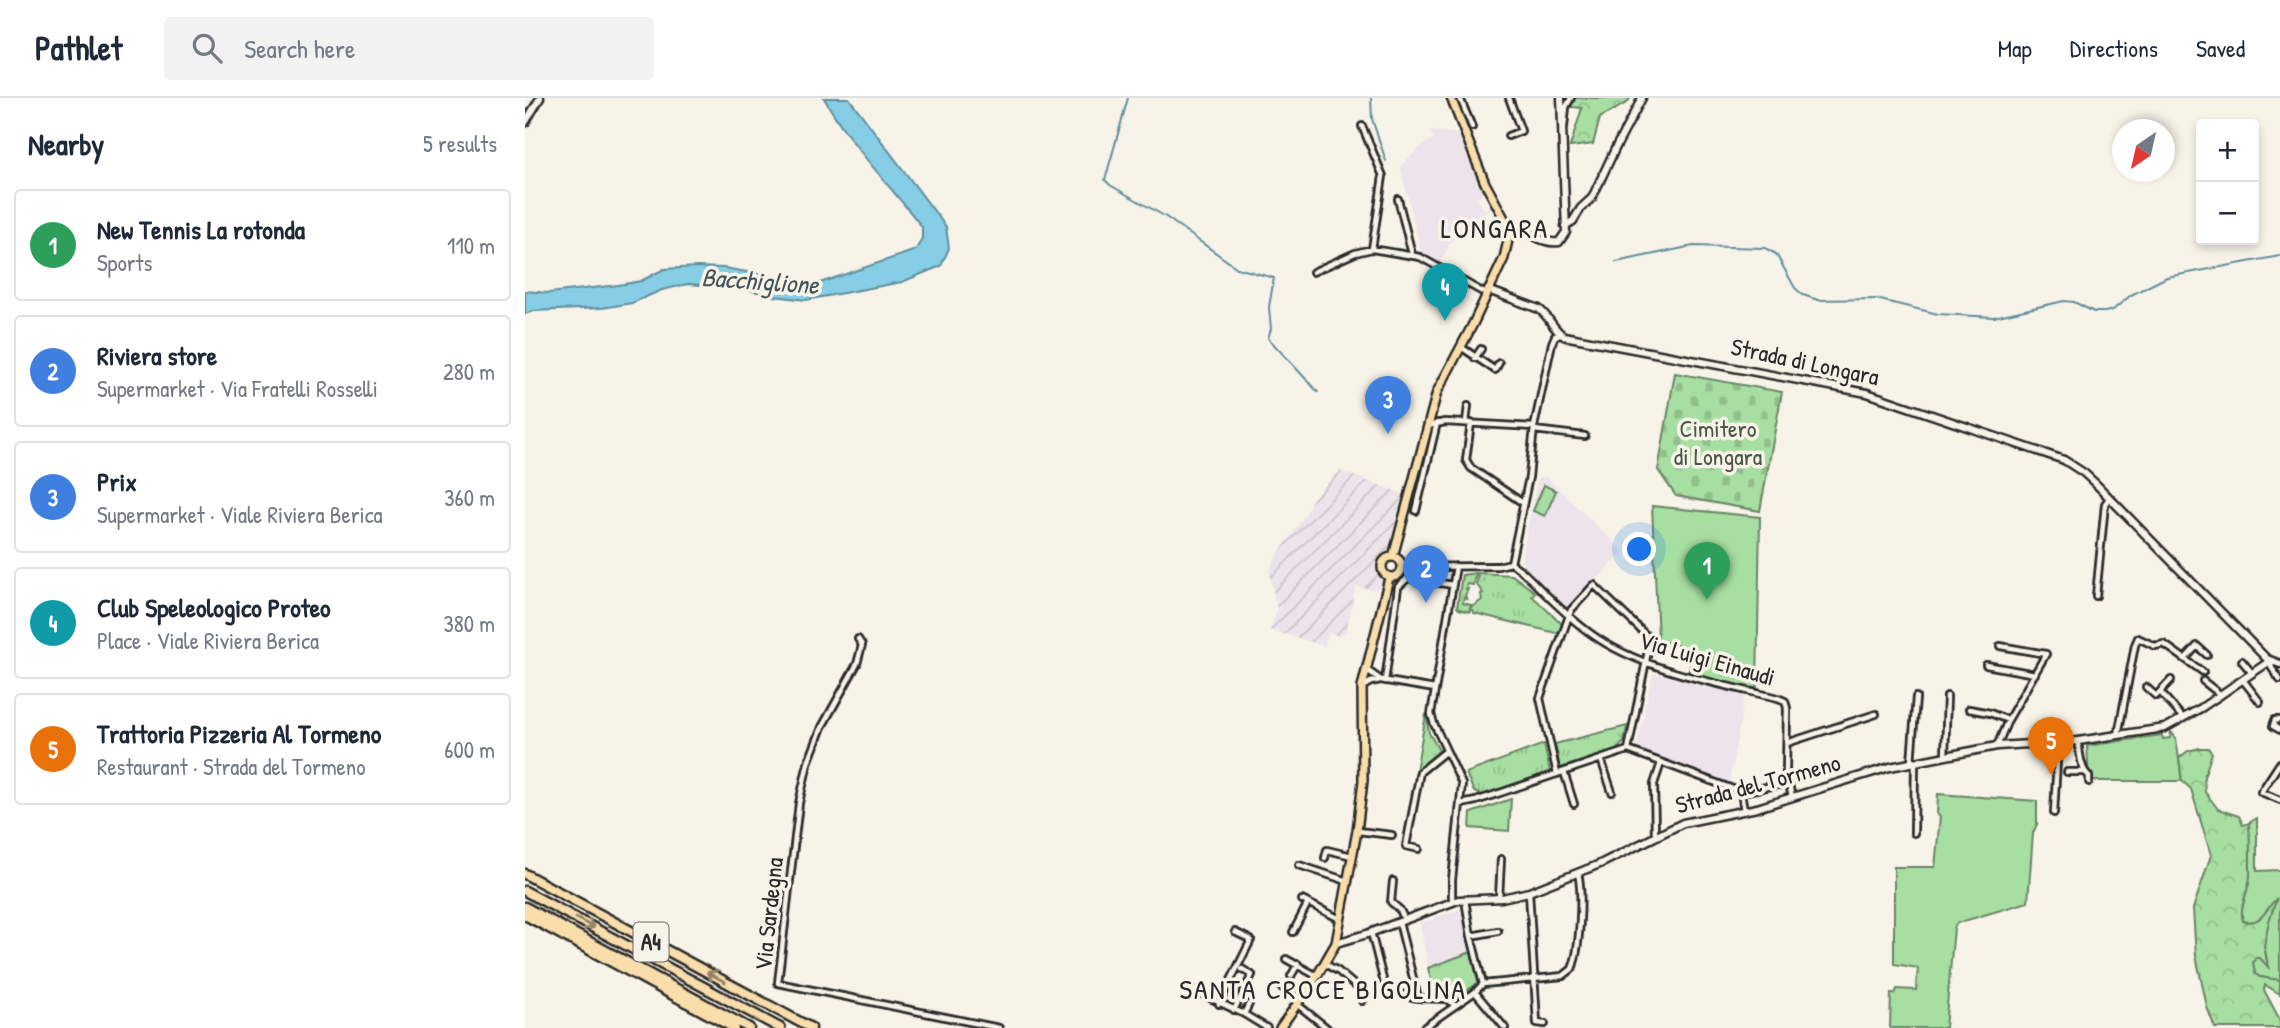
<!DOCTYPE html>
<html lang="en">
<head>
<meta charset="utf-8">
<style>
  :root { --surface:#fff; --page:#f2f2f3; --text:#1f2937; --muted:#747a83; --line:#e0e1e3; --accent:#c8321e }
  body { margin:0; font-family:"Patrick Hand",sans-serif; background:var(--page); color:var(--text) }
  .controls { position:absolute; right:21px; top:21px; display:grid; overflow:hidden; border-radius:7px; box-shadow:0 4px 10px #0003 }
  .controls button { width:63px; height:63px; display:grid; place-items:center; padding:0; border:0; border-bottom:2px solid var(--line); background:var(--surface); color:var(--text); font:35px sans-serif }
  .compass { position:absolute; left:1587px; top:21px; width:63px; height:63px; border-radius:50%; background:var(--surface); box-shadow:0 4px 10px #0003; rotate:214deg }
  .you { position:absolute; left:1115px; top:452px; width:24px; height:24px; margin:-18px; border:5px solid #fff; border-radius:50%; background:#1a73e8; box-shadow:0 0 0 10px #1a73e833 }
  .badge { display:grid; place-items:center; width:46px; height:46px; border-radius:50%; background:var(--accent); color:#fff; font-size:23px; font-weight:700 }
  .pin { position:absolute; translate:-50% -58px; filter:drop-shadow(0 2px 4px #0008) }
  .pin::after { content:''; position:absolute; top:37px; width:24px; height:21px; background:inherit; clip-path:polygon(0 0,100% 0,50% 100%) }
  .list { margin:0; padding:0; list-style:none }
  h2 { display:flex; justify-content:space-between; align-items:center; height:91px; margin:0; padding:0 28px; font-size:30px }
  h2 small { font-size:23px; font-weight:400; color:var(--muted) }
  .list li { display:grid; grid-template-columns:46px 1fr auto; gap:21px; align-items:center; box-sizing:border-box; height:112px; margin:0 14px 14px; padding:0 14px; border:2px solid var(--line); border-radius:7px }
  .list b { display:block; font-size:26px; white-space:nowrap }
  .list p { margin:0; font-size:23px; white-space:nowrap; color:var(--muted) }
  .list em { font-size:23px; font-style:normal; color:var(--muted) }
  .icon { flex:none; width:38px; height:38px; fill:none; stroke:currentColor; stroke-width:2; stroke-linecap:round; stroke-linejoin:round }
  .map { position:relative; flex:none; width:1755px; height:930px; overflow:hidden }
  header { display:flex; align-items:center; gap:42px; box-sizing:border-box; height:98px; padding:0 35px; background:var(--surface); border-bottom:2px solid var(--line) }
  header strong { font-size:33px }
  nav { display:flex; gap:38px; margin-inline-start:auto; font-size:24px }
  .search { width:490px; height:63px; background:var(--page); display:flex; align-items:center; gap:18px; box-sizing:border-box; padding:0 24px; border-radius:7px; color:var(--muted); font-size:26px }
  main { display:flex }
  aside { flex:1; background:var(--surface) }
  .map>svg:first-child { display:block }
  .built { fill:#ede3ea }
  .industrial { fill:url(#industrial-furrows) }
  .green { fill:#a7dea1; stroke:#698466; stroke-width:2 }
  .forest { fill:url(#forest-crowns); stroke:#698466; stroke-width:2 }
  .cemetery { fill:url(#cemetery-stones); stroke:#698466; stroke-width:2 }
  .park { fill:url(#park-tufts); stroke:#698466; stroke-width:2 }
  .water { fill:#85cee6; stroke:#618d9b; stroke-width:2 }
  .lines { fill:none; stroke-linecap:round; stroke-linejoin:round }
  .stream { stroke:#618d9b; stroke-width:2 }
  .street-casing { stroke:#2b2b2b; stroke-width:10 }
  .secondary-casing { stroke:#2b2b2b; stroke-width:11 }
  .primary-casing { stroke:#2b2b2b; stroke-width:12 }
  .highway-casing { stroke:#2b2b2b; stroke-width:13 }
  .street { stroke:#f7f3e8; stroke-width:4.5 }
  .secondary { stroke:#f7f3e8; stroke-width:6 }
  .primary { stroke:#f9deab; stroke-width:7 }
  .highway { stroke:#f9deab; stroke-width:8 }
  .oneway { stroke:#92846b }
  .labels { text-anchor:middle; stroke-width:7; stroke-linejoin:round; paint-order:stroke }
  .shield { fill:#f7f3e8; stroke:#686764; stroke-width:2 }
  .shield-label { font-size:23px; font-weight:bold; fill:#2b2b2b }
  .street-label { font-size:24px; fill:#2b2b2b; stroke:#f7f3e8 }
  .park-label { font-size:24px; fill:#4a5848; stroke:#f7f3e8 }
  .water-label { font-size:26px; font-style:italic; fill:#42545a; stroke:#f7f3e8 }
  .quarter-label { font-size:28px; letter-spacing:2px; fill:#2b2b2b; stroke:#f7f3e8 }
</style>
</head>
<body>
<header>
<strong>Pathlet</strong>
<div class="search"><svg class="icon" aria-label="search" viewBox="0 0 24 24"><circle cx="10" cy="10" r="6"/><path d="M15 15l6 6"/></svg>Search here</div>
<nav><a>Map</a><a>Directions</a><a>Saved</a></nav>
</header>
<main>
<aside>
<h2>Nearby<small>5 results</small></h2>
<ul class="list">
<li><span class="badge" style="background:#2e9e5b">1</span><div><b>New Tennis La rotonda</b><p>Sports</p></div><em>110 m</em></li>
<li><span class="badge" style="background:#3f7fe0">2</span><div><b>Riviera store</b><p>Supermarket · Via Fratelli Rosselli</p></div><em>280 m</em></li>
<li><span class="badge" style="background:#3f7fe0">3</span><div><b>Prix</b><p>Supermarket · Viale Riviera Berica</p></div><em>360 m</em></li>
<li><span class="badge" style="background:#0f9aa8">4</span><div><b>Club Speleologico Proteo</b><p>Place · Viale Riviera Berica</p></div><em>380 m</em></li>
<li><span class="badge" style="background:#e8710a">5</span><div><b>Trattoria Pizzeria Al Tormeno</b><p>Restaurant · Strada del Tormeno</p></div><em>600 m</em></li>
</ul>
</aside>
<div class="map">
<svg width="1755" height="930" viewBox="0 0 1755 930">
  <defs>
    <pattern id="industrial-furrows" width="10" height="10" patternUnits="userSpaceOnUse" patternTransform="scale(1.75)"><rect width="10" height="10" fill="#ede3ea"/><path d="M-1 1l2-2M0 10L10 0M9 11l2-2" fill="none" stroke="#cbc3c9"/></pattern>
    <pattern id="forest-crowns" width="20" height="18" patternUnits="userSpaceOnUse" patternTransform="scale(1.75)"><rect width="20" height="18" fill="#a7dea1"/><path d="M2 6a3 3 0 1 1 6 0M12 15a3 3 0 1 1 6 0" fill="none" stroke="#90bf8b"/></pattern>
    <pattern id="cemetery-stones" width="16" height="16" patternUnits="userSpaceOnUse" patternTransform="scale(1.75)"><rect width="16" height="16" fill="#a7dea1"/><path d="M2 7V4a2 2 0 0 1 4 0v3zM10 15v-3a2 2 0 0 1 4 0v3z" fill="#90bf8b"/></pattern>
    <pattern id="park-tufts" width="24" height="20" patternUnits="userSpaceOnUse" patternTransform="scale(1.75)"><rect width="24" height="20" fill="#a7dea1"/><path d="M3 7l-1-3M5 7V3M7 7l1-3M15 17l-1-3M17 17v-4M19 17l1-3" fill="none" stroke="#90bf8b"/></pattern>
  </defs>
  <rect width="100%" height="100%" fill="#f7f3e8"/>
  <filter id="ink" filterUnits="userSpaceOnUse"><feTurbulence type="fractalNoise" baseFrequency=".0143" numOctaves="2"/><feDisplacementMap in="SourceGraphic" scale="14" xChannelSelector="R" yChannelSelector="G"/><feConvolveMatrix kernelMatrix="1 2 1 2 8 2 1 2 1" color-interpolation-filters="sRGB"/></filter>
  <g filter="url(#ink)">
    <path class="built" d="M905 33 936 36 956 86 958 96 952 101 960 112 967 107 969 109 933 133 913 167 896 153 875 68 902 44 909 41Z
      M1021 379 1099 454 1044 510 1000 470 996 462 1013 380Z
      M1128 575 1220 597 1204 685 1115 652 1112 647Z
      M937 811 947 844 944 846 946 854 903 870 895 824 909 822 910 819Z"/>
    <path class="industrial" d="M815 373 879 396 863 453 865 455 858 484 852 492 831 489 821 534 815 538 804 535 799 548 745 532 752 511 744 474 748 464 780 417 788 400Z"/>
    <path class="green" d="M1019 387 1031 393 1020 418 1008 413Z
      M1127 408 1235 419 1232 591 1163 576 1169 552 1133 542Z
      M1646 634 1651 640 1657 683H1564L1562 648 1637 637 1638 641 1645 640Z
      M1413 696 1512 703V726L1508 735 1503 804 1432 825 1429 830 1420 930H1365L1366 896H1370L1372 891 1391 892 1393 870 1369 866V769H1410L1415 718 1412 717Z
      M986 701 984 733 945 730 946 715Z
      M1732 720V773L1755 772V882L1735 879 1730 876 1728 865 1731 860H1735L1743 868 1739 848 1744 823 1751 802C1741 814 1735 828 1718 823 1715 813 1719 804 1721 795 1727 772 1724 748 1724 725Z"/>
    <path class="forest" d="M1038 0H1105L1103 4 1075 20 1068 46 1045 49 1057 10 1038 8Z
      M1675 650H1683L1687 655 1679 679 1680 694 1693 711 1714 718 1718 727 1724 725C1725 742 1725 760 1725 777 1725 793 1713 807 1718 823 1737 828 1740 811 1752 800L1744 823 1739 848 1743 869 1735 860H1731L1728 865 1730 876 1735 879 1755 882V896L1740 887 1739 892 1755 922V930H1690L1682 909 1671 858 1668 811 1686 757 1666 691 1657 683 1654 660 1663 653Z"/>
    <path class="cemetery" d="M1150 275 1257 294 1235 413 1151 398 1133 372Z"/>
    <path class="park" d="M951 475 948 487 942 486 941 491H943L940 498 942 501 939 500 938 505 946 507 945 510 957 502 956 496 958 495 951 486 953 475 987 477 1010 494 1007 498 1038 527 1036 532 1031 535 949 515 948 512H945V514L934 511 932 509 937 477Z
      M901 616 904 635 915 654 896 669 890 679Z
      M1102 628 1099 644 1091 652 1035 670 1030 646Z
      M1019 646 1025 674 957 697 949 694 941 675Z
      M946 854 951 859 955 883 934 899H910L903 870Z"/>
    <path class="water" d="M299 0H324L421 129 424 150 416 168 377 184 281 202 249 198 216 190 163 186 137 192 107 205 77 210 8 213 0 216V193L24 195 93 187 116 183 139 171 172 169 199 170 292 186 391 152 397 140V129C364 86 325 47 299 0Z"/>
    <g class="lines">
      <path class="stream" d="M603 0 580 82 585 87 641 119 712 170 749 180 744 209 746 231 743 240 793 294
        M846 0 847 21 861 63
        M1091 164 1168 148 1240 150 1251 156 1270 190 1278 197 1293 202 1351 201 1413 216 1469 219 1539 203 1549 204 1569 214H1580L1588 212 1606 197 1642 179 1755 158"/>
      <g class="street-casing">
        <path id="street" d="M935 0 947 29
          M837 28 858 78 847 151
          M1039 29 1041 9 1046 0
          M983 38 996 33 984 0
          M873 101 887 156
          M788 174 830 155 847 151 895 159 961 196
          M936 249 970 272 974 265
          M950 260 956 251
          M941 324 943 308
          M946 325 941 362 946 370 998 405
          M902 328 920 324 1009 329
          M1009 332 1060 338
          M891 413 912 325
          M986 465 997 473C1019 494 1040 517 1065 535 1113 571 1194 586 1253 600L1260 603 1262 610 1261 674 1267 699
          M878 469 973 468 986 465 1004 379 1009 329 1027 245 1030 238 1035 237
          M1571 498 1580 406 1584 400
          M333 541 337 547 332 566 297 629 283 665 274 705 253 885 474 930
          M1660 561 1672 548 1682 557
          M1717 563 1727 575
          M1747 564 1746 569 1755 582
          M1461 567 1510 576
          M842 572 856 582 910 591
          M1718 582 1735 604
          M860 583 873 489 883 480 928 487
          M1678 583 1696 597
          M837 589 846 584 855 582
          M1621 589 1631 598 1646 582
          M1636 595 1658 620
          M1444 611 1465 615 1483 622
          M1755 622H1750L1748 628 1755 632
          M1593 637 1610 547 1613 540 1630 548 1639 546 1678 574
          M1553 643C1555 655 1555 670 1564 678V684
          M1262 645 1351 616
          M1472 648 1483 622 1521 556 1475 548
          M1420 658 1422 598
          M1076 661 1087 694
          M1386 665 1391 599
          M1755 665 1736 694 1755 702
          M1039 674 1049 706
          M1542 674H1560
          M1032 676 1015 600 1046 512 1069 487 1122 538 1125 543 1103 652 1216 694 1263 685
          M1216 694 1219 713
          M936 706 951 703 1103 652
          M1529 715 1533 645
          M833 733 867 737
          M1389 735 1390 664
          M1130 737 1129 686 1136 665
          M894 751 881 748 895 674 921 653
          M800 760 802 752 827 758
          M774 767 822 783
          M868 783 866 804 875 812 880 822
          M1004 794 1012 925 1020 926
          M974 800 976 761
          M777 802 815 821
          M927 804V782L937 686 909 626 906 616 931 468
          M874 824 893 900
          M768 834 783 805
          M846 834 861 893 893 900 923 901 930 908
          M946 838 973 833
          M761 861 792 878
          M800 866 813 873 841 897 837 903
          M766 878 773 866
          M958 886 1038 878 1047 871C1055 852 1058 795 1053 775
          M755 888 774 902
          M664 890 719 916 742 930
          M950 894 980 930
          M694 906 726 842 710 834
          M773 907 802 930
          M709 912 727 877 717 871
          M719 916 724 906
          M898 930 950 894 958 886 946 838 940 802"/>
      </g>
      <g class="secondary-casing">
        <path id="secondary" d="M0 25 15 0
          M1040 128 1048 123 1056 110 1067 100 1091 49 1117 0
          M983 130C1001 129 1015 147 1034 144L1041 134 1036 0
          M963 192 1014 211C1024 218 1029 233 1039 238L1342 295 1539 362 1559 375 1572 387 1742 561 1755 566
          M811 845 842 836 933 802 977 800 1004 794 1075 766 1158 725 1232 710 1365 669 1472 648 1553 643 1640 630 1676 610 1745 563"/>
      </g>
      <g class="primary-casing">
        <path id="primary" d="M857 469a10 10 0 1 1 20 0a10 10 0 1 1-20 0Z
          M868 459 912 294 948 226 979 160 984 138 981 124 960 85 926 0
          M755 930 792 878 811 845 832 733 838 683 837 589 864 480"/>
      </g>
      <g class="highway-casing">
        <path id="highway" d="M0 776 286 930
          M0 793 255 930
          M0 809 224 930
          M0 817 209 930"/>
      </g>
      <use href="#street" class="street"/>
      <use href="#secondary" class="secondary"/>
      <use href="#primary" class="primary"/>
      <use href="#highway" class="highway"/>
    </g>
    <defs><path id="oneway-shaft" d="M-6 0H5M1.5-3L5.5 0L1.5 3" fill="none" stroke-width="1.6" stroke-linecap="round" stroke-linejoin="round" transform="scale(1.75)"/></defs>
    <g class="oneway">
      <use href="#oneway-shaft" transform="translate(60 825) rotate(28)"/>
      <use href="#oneway-shaft" transform="translate(191 879) rotate(-152)"/>
    </g>
  </g>
  <g class="labels">
    <rect class="shield" x="108.5" y="824.5" width="35" height="39" rx="5"/>
    <g class="shield-label">
      <text x="126" y="852">A4</text>
    </g>
    <g class="street-label">
      <text transform="translate(1280 264) rotate(12)" y="8">Strada di Longara</text>
      <text transform="translate(1182 561) rotate(16)" y="8">Via Luigi Einaudi</text>
      <text transform="translate(1233 686) rotate(-15)" y="8">Strada del Tormeno</text>
      <text transform="translate(244 816) rotate(-84)" y="8">Via Sardegna</text>
    </g>
    <g class="park-label">
      <text x="1193" y="339">Cimitero<tspan x="1193" dy="28">di Longara</tspan></text>
    </g>
    <g class="water-label">
      <text transform="translate(235 183) rotate(4)" y="9">Bacchiglione</text>
    </g>
    <g class="quarter-label">
      <text x="970" y="140">LONGARA</text>
      <text x="798" y="901">SANTA CROCE BIGOLINA</text>
    </g>
  </g>
</svg>
<div class="controls">
<button>+</button>
<button>−</button>
</div>
<svg class="compass" viewBox="-18 -18 36 36"><path d="M0-13l5 13h-10z" fill="#e53935"/><path d="M0 13l5-13h-10z" fill="#747a83"/></svg>
<div class="you"></div>
<div class="pin badge" style="left:1182px;top:502px;background:#2e9e5b">1</div>
<div class="pin badge" style="left:901px;top:505px;background:#3f7fe0">2</div>
<div class="pin badge" style="left:863px;top:336px;background:#3f7fe0">3</div>
<div class="pin badge" style="left:920px;top:223px;background:#0f9aa8">4</div>
<div class="pin badge" style="left:1526px;top:677px;background:#e8710a">5</div>
</div>
</main>
</body>
</html>
